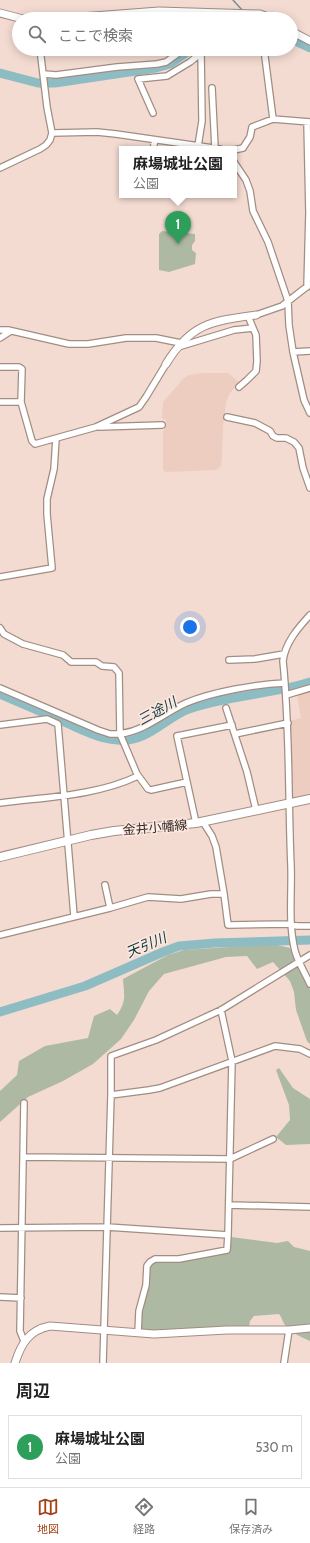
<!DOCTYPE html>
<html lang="ja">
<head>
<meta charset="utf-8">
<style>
  :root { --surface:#fff; --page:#f2f2f2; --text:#222; --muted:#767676; --line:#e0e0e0; --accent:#a64115 }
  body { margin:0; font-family:Cabin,"Noto Sans JP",sans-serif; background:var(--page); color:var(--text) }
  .you { position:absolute; left:190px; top:627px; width:14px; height:14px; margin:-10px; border:3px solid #fff; border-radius:50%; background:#1a73e8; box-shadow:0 0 0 6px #1a73e833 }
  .badge { display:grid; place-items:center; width:26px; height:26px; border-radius:50%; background:var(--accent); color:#fff; font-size:13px; font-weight:700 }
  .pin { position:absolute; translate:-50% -33px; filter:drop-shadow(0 1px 2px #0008) }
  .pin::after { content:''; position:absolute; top:21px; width:14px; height:12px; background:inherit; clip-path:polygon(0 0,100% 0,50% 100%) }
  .popup { position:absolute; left:119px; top:146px; width:118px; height:52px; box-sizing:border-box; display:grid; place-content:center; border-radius:0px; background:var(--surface); filter:drop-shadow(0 1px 3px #0005); font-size:13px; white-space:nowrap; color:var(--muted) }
  .popup b { font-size:15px; color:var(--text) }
  .popup::after { content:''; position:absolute; left:50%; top:100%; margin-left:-8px; border:8px solid transparent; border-top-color:var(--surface) }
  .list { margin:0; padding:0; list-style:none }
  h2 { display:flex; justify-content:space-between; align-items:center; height:52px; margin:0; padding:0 16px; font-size:17px }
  h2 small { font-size:13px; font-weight:400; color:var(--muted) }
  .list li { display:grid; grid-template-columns:26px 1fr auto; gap:12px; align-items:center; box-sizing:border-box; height:64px; margin:0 8px 8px; padding:0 8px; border:1px solid var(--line); border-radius:0px }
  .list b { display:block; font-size:15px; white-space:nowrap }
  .list p { margin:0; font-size:13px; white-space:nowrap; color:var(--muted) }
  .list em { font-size:13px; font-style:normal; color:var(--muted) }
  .icon { flex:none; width:22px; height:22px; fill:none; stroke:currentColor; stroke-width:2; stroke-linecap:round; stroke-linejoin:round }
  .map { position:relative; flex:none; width:310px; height:1363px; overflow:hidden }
  .search { position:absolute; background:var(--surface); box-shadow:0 2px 10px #0003; left:12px; right:12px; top:12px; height:44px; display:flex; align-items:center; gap:10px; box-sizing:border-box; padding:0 14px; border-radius:22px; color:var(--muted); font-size:15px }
  .sheet { height:124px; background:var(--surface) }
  nav { display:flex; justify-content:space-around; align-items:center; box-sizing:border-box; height:56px; border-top:1px solid var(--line); background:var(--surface); font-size:11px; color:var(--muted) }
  nav a { display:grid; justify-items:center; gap:2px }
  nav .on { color:var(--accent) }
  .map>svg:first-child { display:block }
  .built { fill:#eccdbf }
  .green { fill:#adb9a2 }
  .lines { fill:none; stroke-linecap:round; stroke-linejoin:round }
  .stream { stroke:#739194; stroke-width:1.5 }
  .river { stroke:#8ebcc3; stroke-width:9 }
  .minor-casing { stroke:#a28d83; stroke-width:8 }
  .tertiary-casing { stroke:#a28d83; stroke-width:9 }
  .secondary-casing { stroke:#a28d83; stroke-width:10 }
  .minor { stroke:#fff; stroke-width:5.5 }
  .tertiary { stroke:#fff; stroke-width:7 }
  .secondary { stroke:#fff; stroke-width:8 }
  .labels { text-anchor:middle; stroke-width:3; stroke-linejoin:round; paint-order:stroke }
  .street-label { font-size:13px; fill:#352c28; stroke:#fde9e1 }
  .water-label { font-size:14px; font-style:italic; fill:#0e3a40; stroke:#fde9e1 }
</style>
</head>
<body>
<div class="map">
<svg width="310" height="1363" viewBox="0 0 310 1363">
  <rect width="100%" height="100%" fill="#f3dbd1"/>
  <path class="built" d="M203 373H228L239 382 230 393 226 402 223 428 222 456 221 466 216 470 165 472 163 470V432L166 427V420L162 418 163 402 184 378 189 375Z
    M310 691V795L295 798 290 797V721L301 718 297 694Z"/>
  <path class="green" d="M162 231 195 234V241L192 245V250L196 253 195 264 169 272 159 270V234Z
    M273 944 290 948 310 989V1044L307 1041 296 1010 294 992 290 981 273 962 257 969 247 956 226 957 164 974 149 991 134 1020 121 1039 93 1064 63 1081 28 1097 0 1122V1091L17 1075 19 1061 45 1046 88 1038 94 1016 110 1009 117 1015C127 1000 124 996 123 979L168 955 184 950Z
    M279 1068 293 1088 310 1099V1144L286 1145 276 1137 290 1120 289 1105 276 1070Z
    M231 1237 277 1243 288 1241 294 1247 310 1251V1341C302 1337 290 1333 285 1325 282 1321 282 1317 279 1314L254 1316 250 1321 249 1327C213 1326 176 1330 140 1331L141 1315 149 1267 152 1262 180 1260 229 1252Z"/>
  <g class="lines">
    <path class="stream" d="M233 0 243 11"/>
    <path class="river" d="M291 39 310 48
      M0 73 38 83H55L156 68 170 64 191 49
      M0 694C21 703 43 713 64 722 81 729 99 739 118 740 147 743 166 717 189 709 228 695 270 695 310 682
      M0 1012 85 986 163 952 179 946 215 943 310 940"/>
    <g class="minor-casing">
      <path id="minor" d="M264 49 273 119
        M44 74 56 75 117 67 157 64 166 62 184 49
        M212 88 215 148
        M153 113 138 79 167 76 190 62 206 49
        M307 122 309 213 307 287
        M52 133 97 132 116 134 220 149
        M198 146 202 121 201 51
        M153 149 155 140
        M234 150 243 148 250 137 252 127 273 119 310 122
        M234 162 246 180 250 191 253 211 268 242 288 301 289 325 293 352 304 400 310 413
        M0 168 40 149 46 145 50 140 52 133 47 107 40 49
        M256 315 282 306 309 285
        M0 330H8L69 344H88L126 338H156L181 343
        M0 338 11 331
        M178 347 234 330 253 328
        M293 352 310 351
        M0 367H19L22 369 21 402
        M239 387 247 380 256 371 257 361 256 335 248 316
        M0 402H21L32 441 35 444 96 427 139 407 146 397 166 364
        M227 417 255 423 270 431 273 436 277 438H286L294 442 299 448 303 468 310 488
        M99 427 162 425
        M0 577 52 568 47 514V499L54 469 56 439
        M310 615C298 628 285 643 283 661 290 729 288 797 291 866 292 894 288 923 295 951 298 962 305 973 310 984
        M0 628 4 634 23 644 63 655 71 662H96L102 666 114 667 119 673 120 734H110L98 730 0 688
        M229 660 255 659 284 654
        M286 695 310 688
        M226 708 247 772 256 810
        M0 725 47 719 58 724 74 916
        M235 734 288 723
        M187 782 177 736 232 725
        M0 803C46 797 96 796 138 776
        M203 822 212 836 216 847 224 894 228 925 290 924 297 926H310
        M196 823 187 782 151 790 148 789 137 774 120 734C147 730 162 714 186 703 212 692 257 684 285 683
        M105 885 110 908
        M0 935 110 908 148 897 181 899 211 894H224
        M111 1095 149 1090 160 1088 275 1046 300 1049 310 1054
        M24 1103 20 1331 24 1341
        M23 1157 230 1159 273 1139
        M229 1205 310 1207
        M0 1228 107 1227 228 1235 232 1061 221 1010
        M0 1297 21 1298
        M138 1333 139 1311 146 1285 147 1266 150 1262 155 1259H179L227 1250 228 1235
        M103 1363 111 1095V1056L156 1040 221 1010 310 955
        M284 1363 289 1330"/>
    </g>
    <g class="tertiary-casing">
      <path id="tertiary" d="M0 13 23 19
        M54 19 159 11 260 14 273 19
        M291 31 310 41
        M166 364C191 323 212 321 256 315
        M15 1363C21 1344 29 1330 50 1326L154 1334 227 1330H289L310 1328"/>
    </g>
    <g class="secondary-casing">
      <path id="secondary" d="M0 857 91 835 114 831 196 823 310 799"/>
    </g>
    <use href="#minor" class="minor"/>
    <use href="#tertiary" class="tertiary"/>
    <use href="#secondary" class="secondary"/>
  </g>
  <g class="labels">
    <g class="street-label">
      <text transform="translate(155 827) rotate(-5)" y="5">金井小幡線</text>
    </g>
    <g class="water-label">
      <text transform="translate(157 711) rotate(-29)" y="5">三途川</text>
      <text transform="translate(146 945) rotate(-23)" y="5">天引川</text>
    </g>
  </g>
</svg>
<div class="you"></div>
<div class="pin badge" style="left:178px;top:244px;background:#2e9e5b">1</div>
<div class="popup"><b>麻場城址公園</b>公園</div>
<div class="search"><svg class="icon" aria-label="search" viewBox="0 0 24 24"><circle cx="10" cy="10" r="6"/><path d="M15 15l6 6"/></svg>ここで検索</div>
</div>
<section class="sheet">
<h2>周辺<small></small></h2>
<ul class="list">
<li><span class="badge" style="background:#2e9e5b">1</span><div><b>麻場城址公園</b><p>公園</p></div><em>530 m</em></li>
</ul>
</section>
<nav>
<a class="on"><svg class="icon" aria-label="map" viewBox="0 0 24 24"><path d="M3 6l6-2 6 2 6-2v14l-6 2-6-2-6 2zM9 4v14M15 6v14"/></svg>地図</a>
<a><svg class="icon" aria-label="directions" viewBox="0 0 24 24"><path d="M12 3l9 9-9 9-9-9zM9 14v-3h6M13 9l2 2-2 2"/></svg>経路</a>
<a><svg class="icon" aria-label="saved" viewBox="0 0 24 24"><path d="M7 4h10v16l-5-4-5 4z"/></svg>保存済み</a>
</nav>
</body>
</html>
